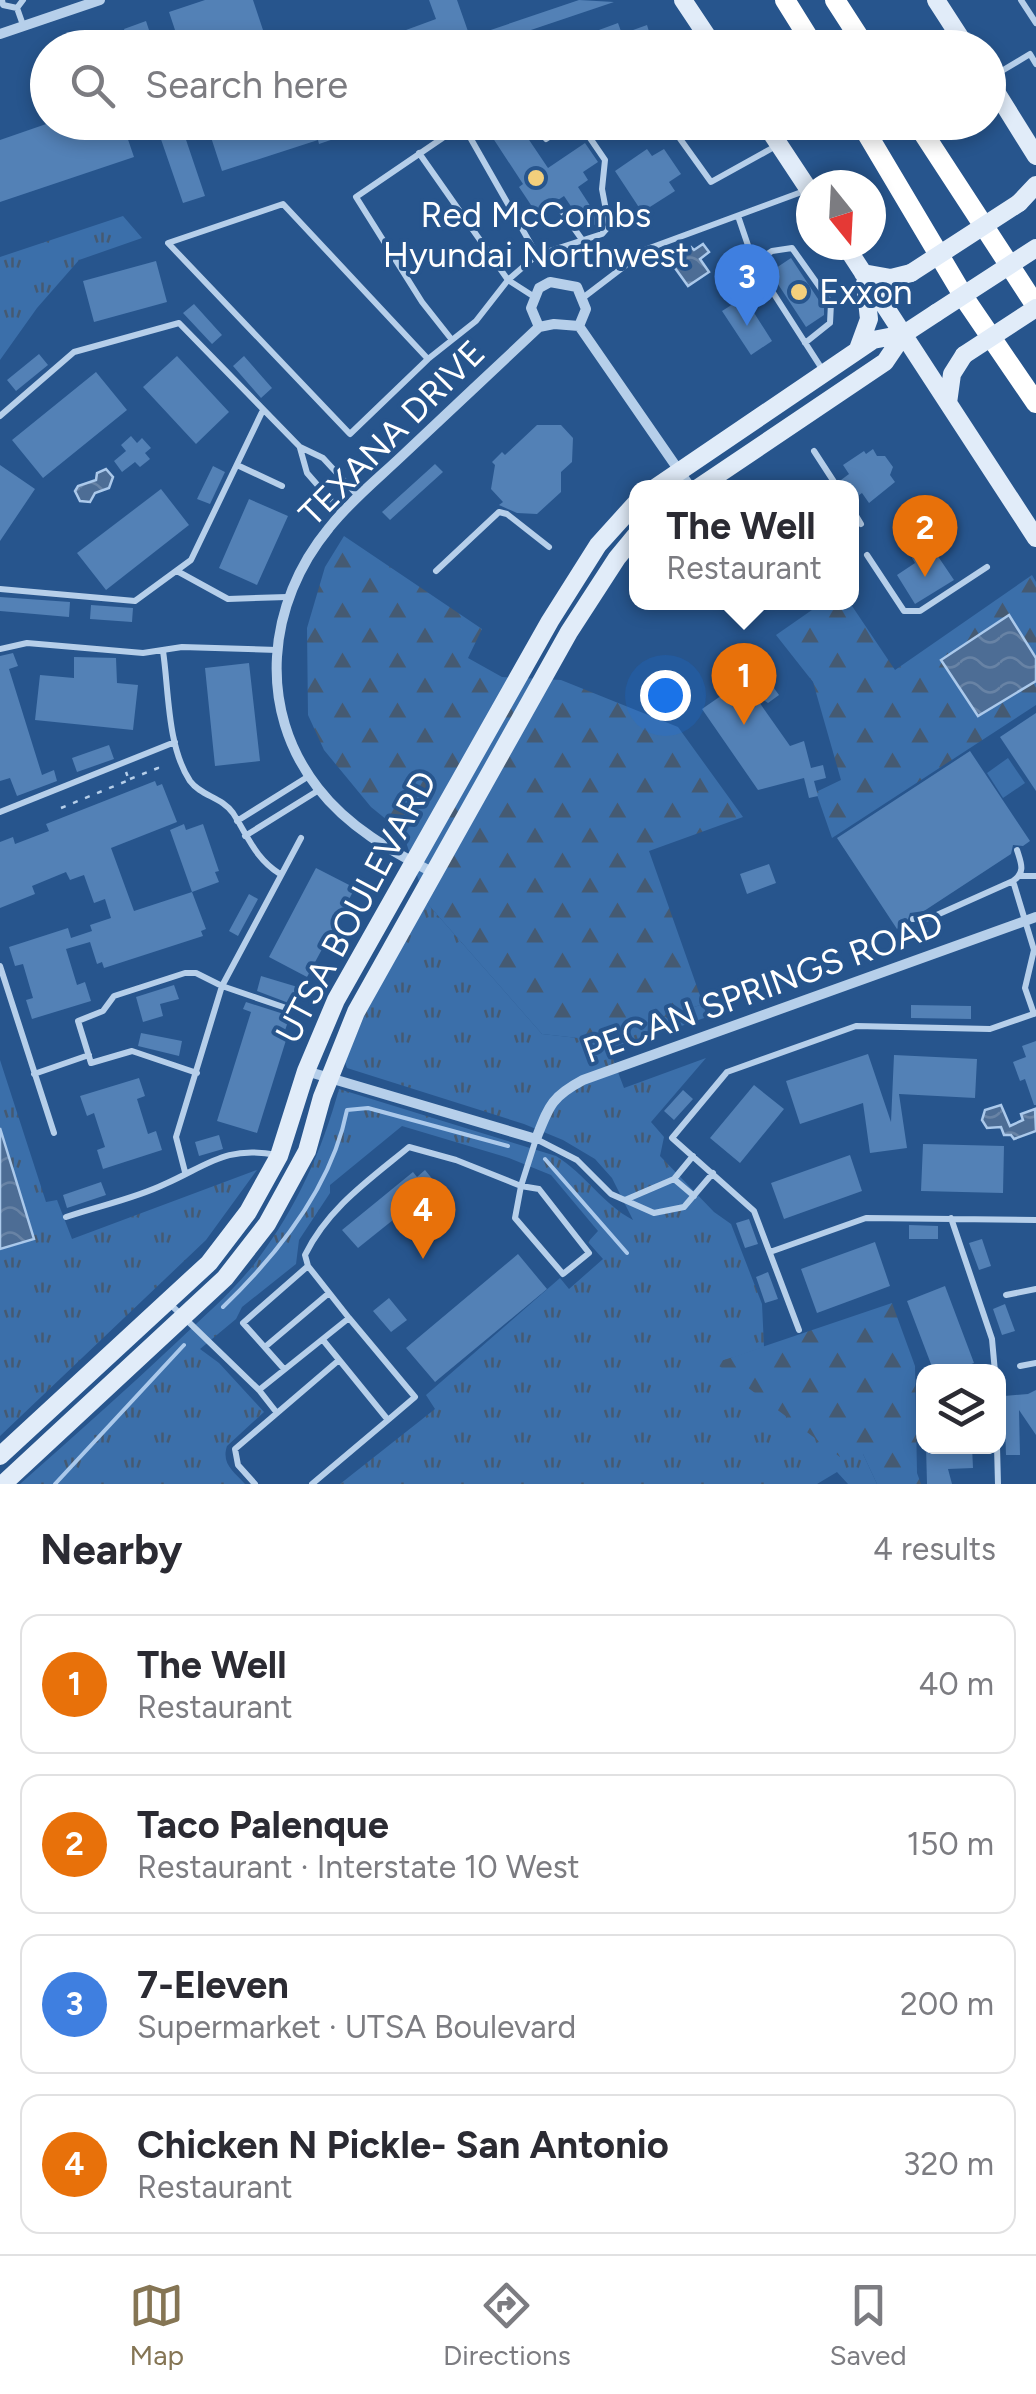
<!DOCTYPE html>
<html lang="en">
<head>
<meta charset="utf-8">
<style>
  :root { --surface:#fff; --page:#f2f2f3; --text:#2b2b33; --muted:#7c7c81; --line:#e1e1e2; --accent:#857554 }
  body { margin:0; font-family:Figtree,sans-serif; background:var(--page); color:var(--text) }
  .controls { position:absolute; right:30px; bottom:30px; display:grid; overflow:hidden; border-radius:20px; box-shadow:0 5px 15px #0003 }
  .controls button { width:90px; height:90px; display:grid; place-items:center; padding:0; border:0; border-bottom:2px solid var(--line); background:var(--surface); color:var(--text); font:50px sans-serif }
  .compass { position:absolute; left:796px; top:170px; width:90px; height:90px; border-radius:50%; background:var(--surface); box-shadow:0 5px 15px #0003; rotate:162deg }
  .you { position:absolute; left:665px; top:695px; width:35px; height:35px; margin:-25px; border:8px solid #fff; border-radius:50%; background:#1a73e8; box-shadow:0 0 0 15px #1a73e833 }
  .badge { display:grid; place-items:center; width:65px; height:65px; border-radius:50%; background:var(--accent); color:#fff; font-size:32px; font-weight:700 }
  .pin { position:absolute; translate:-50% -82px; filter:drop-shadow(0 2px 5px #0008) }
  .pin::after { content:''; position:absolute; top:52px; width:35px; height:30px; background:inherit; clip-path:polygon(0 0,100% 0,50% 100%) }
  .popup { position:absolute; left:629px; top:480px; width:230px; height:130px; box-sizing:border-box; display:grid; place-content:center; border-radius:20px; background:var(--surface); filter:drop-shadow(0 2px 8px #0005); font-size:32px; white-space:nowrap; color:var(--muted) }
  .popup b { font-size:38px; color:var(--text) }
  .popup::after { content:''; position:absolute; left:50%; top:100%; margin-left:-20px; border:20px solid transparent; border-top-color:var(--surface) }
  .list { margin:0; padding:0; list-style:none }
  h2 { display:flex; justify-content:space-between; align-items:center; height:130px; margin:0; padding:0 40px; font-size:42px }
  h2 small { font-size:32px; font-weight:400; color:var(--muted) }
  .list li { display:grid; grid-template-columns:65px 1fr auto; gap:30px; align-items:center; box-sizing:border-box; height:140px; margin:0 20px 20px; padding:0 20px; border:2px solid var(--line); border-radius:20px }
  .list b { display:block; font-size:38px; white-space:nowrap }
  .list p { margin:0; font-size:32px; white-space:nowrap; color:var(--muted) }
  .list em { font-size:32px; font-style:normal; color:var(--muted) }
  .icon { flex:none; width:55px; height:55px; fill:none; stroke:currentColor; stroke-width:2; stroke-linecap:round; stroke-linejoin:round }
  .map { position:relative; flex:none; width:1036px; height:1484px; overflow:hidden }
  .search { position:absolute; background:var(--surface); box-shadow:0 5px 15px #0003; left:30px; right:30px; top:30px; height:110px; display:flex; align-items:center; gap:25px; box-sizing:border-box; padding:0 35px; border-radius:55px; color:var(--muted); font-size:38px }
  .sheet { height:770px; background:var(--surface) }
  nav { display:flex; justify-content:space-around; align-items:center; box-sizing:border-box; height:140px; border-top:2px solid var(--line); background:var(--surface); font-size:28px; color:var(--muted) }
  nav a { display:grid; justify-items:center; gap:5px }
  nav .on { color:var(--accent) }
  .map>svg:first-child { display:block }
  .grass { fill:url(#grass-tufts) }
  .forest { fill:url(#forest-firs) }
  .pitch { fill:#3b6faa }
  .water { fill:url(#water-waves); stroke:#abc9eb; stroke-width:2.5 }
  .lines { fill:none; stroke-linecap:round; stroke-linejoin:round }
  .stream { stroke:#abc9eb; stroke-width:4 }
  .building { fill:#5381b6 }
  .path { stroke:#b6cfea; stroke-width:2.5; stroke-dasharray:5 8; stroke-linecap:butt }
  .service { stroke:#b6cfea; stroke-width:6 }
  .minor { stroke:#b6cfea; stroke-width:10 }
  .secondary { stroke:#e1ecf9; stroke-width:18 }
  .motorway { stroke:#fff; stroke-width:20 }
  .secondary-bridge { stroke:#e1ecf9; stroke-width:18 }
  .poi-dot { fill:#f3cf7c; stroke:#27558d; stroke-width:4 }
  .labels { text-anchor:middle; stroke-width:8; stroke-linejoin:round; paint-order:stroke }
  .poi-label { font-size:35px; fill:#fff; stroke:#27558d }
  .street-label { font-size:35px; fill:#fff; stroke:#27558d }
</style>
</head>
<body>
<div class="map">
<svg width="1036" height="1484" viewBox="0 0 1036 1484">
  <defs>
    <pattern id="grass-tufts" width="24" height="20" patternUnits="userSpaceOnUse" patternTransform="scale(2.5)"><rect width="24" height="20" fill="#3b6faa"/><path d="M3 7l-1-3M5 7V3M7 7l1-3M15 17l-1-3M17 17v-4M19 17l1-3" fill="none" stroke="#455a72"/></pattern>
    <pattern id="forest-firs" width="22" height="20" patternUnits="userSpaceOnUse" patternTransform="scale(2.5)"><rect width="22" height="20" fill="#3b6faa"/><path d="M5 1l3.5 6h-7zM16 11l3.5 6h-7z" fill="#455a72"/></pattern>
    <pattern id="water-waves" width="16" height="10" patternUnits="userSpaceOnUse" patternTransform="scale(2.5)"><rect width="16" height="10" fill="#4d6d95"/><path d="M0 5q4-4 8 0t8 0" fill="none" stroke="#6883a5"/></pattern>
  </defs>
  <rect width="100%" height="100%" fill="#27558d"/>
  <path class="grass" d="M123 216 142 238 79 260 37 308 0 360V257Z
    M426 902 542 1034 596 1040 703 1004 707 1017 610 1051 624 1088 706 1058 651 1122 664 1137 660 1156 714 1212 731 1224 762 1304 764 1347 717 1363 863 1454 877 1484H848L837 1472 817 1484H340L435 1409 426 1395 560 1278 569 1289 603 1259 588 1242 598 1231 551 1175 509 1158 402 1126 330 1185V1193L299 1240 296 1264 242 1307 236 1319 200 1349 219 1363 264 1412 227 1446C221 1464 234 1472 245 1484H20C73 1437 126 1390 178 1341 205 1315 235 1290 258 1259 296 1208 322 1151 339 1089L556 1156C585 1174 603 1204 633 1220L612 1178 595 1159 563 1140 524 1124 347 1068 345 1062 369 1005Z
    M0 1060 46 1202 57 1200 72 1239 257 1170 206 1240 0 1436Z"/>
  <path class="forest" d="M344 536 482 629 468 658 502 677 561 680 678 727 743 817 649 851 703 1004 596 1040 542 1034 426 902 403 833 371 807 324 750 308 715 307 628 325 567Z
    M1032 575 1036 582V705L832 838 816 792 841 780 813 682 776 635 822 603H850L895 670Z
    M892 1303 915 1366 917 1473 921 1484H877L863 1454 840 1457 715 1363Z"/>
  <path class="pitch" d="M1008 758 1025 783 1003 798 987 773Z"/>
  <path class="water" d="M703 244 709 252 700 259 709 272 688 286 670 261 691 247 694 250Z
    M106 469 113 477 109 488 95 493 90 502 80 501 75 491 78 486 96 480 97 473Z
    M1009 615 1036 658V681L978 716 941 660Z
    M1001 1105 1010 1126 1023 1120 1021 1114 1035 1109 1036 1131 1014 1139 1011 1135H1004L1001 1127 987 1128 982 1120 985 1110Z
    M0 1128 34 1239 0 1249Z"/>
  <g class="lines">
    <path class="stream" d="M545 1159 627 1253
      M223 1307C277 1255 332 1186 347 1110L368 1108 508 1146
      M55 1484 184 1345"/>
  </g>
  <path class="building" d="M205 0H253L269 48H181L169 12Z
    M429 0H457L470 37 579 0 614 2 478 48H357L436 19Z
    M146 21 155 48H130L124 29Z
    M618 23 622 34 647 25 652 41 634 48H550Z
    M52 122H122L134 157 0 202V140Z
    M155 122H180L205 196 183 203Z
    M206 122H294L297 129 318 122 378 124 319 144 318 140 222 171Z
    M490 122H517L548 168 585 143 598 162 583 172 588 180 578 187 600 221 587 230 564 196 537 214 519 187 523 184 485 126Z
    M647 149 652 156 664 149 681 174 669 182 675 191 642 212 615 171Z
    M791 258 824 308V315L806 327 770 272Z
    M156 261 167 302 94 322 83 281Z
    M744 297 772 341 751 355 722 311Z
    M194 304 222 335 212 344 183 313Z
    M39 354 48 365 16 391 7 380Z
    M177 356 229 412 196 444 143 387Z
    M244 356 272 388 261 398 233 366Z
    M96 372 127 410 43 478 12 440Z
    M537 425H561L573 438 572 462 561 472V492L537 514 517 513 499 505 503 502 491 489 495 465 492 462 502 452 505 455Z
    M131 436 137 443 142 438 151 448 145 453 150 459 140 467 135 462 122 472 114 461 126 451 121 445Z
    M873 449 877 456H885L893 467 890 475 895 482 869 503 862 493 852 500V488H845L841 480 849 474 843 465 864 451 866 454Z
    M435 464 443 472 390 520 382 512Z
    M0 465 35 489 0 541Z
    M213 466 225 472 210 504 197 499Z
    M161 489 189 525 106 590 77 553Z
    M249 499 288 516 257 585 219 568Z
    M931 546 954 580 915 604 897 575 915 563 912 558Z
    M0 597 70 602 69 617 0 611Z
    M91 605 133 608 132 622 90 619Z
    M13 653 18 666 9 669 42 775 54 770 57 781 17 796 10 778 0 781V656Z
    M74 657 116 658 117 683 138 685 133 730 35 720 40 675 74 678Z
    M249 663 260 761 215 766 205 668Z
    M763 673 779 695 768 703 752 692 790 746 804 741 811 768 823 765 826 778 814 781 818 796 809 798 804 778 758 790 702 709 751 675 754 679Z
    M1036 713V791L1000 737Z
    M109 745 114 759 77 772 72 758Z
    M970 751 1030 841 1023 846 1013 845 1011 854 924 911 910 913 907 922 897 929 837 838Z
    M155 781 157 786 162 784 177 822 111 848 134 911 192 892 170 830 184 824 186 830 203 824 219 871 215 872 219 882 192 892 206 929 201 931 203 936 104 968 102 962 97 964 90 942 66 949 77 985 85 982 91 1001 32 1019 26 1000 33 998 23 964 15 966 9 947 68 928 71 938 92 931 90 925 111 918 105 899 94 903 84 875 70 880 66 872 32 886 35 894 0 908V842L13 837 15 844 49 831 46 824Z
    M769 864 776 883 747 894 740 874Z
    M316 868 355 888 307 977 269 957Z
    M249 894 258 899 238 936 229 931Z
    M261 976 301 988 297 1002 294 1005 257 991Z
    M174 985 179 999 160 1004 163 1016 143 1022 136 997Z
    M246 1002 290 1016 283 1036 287 1037 257 1133 217 1121 251 1012 243 1009Z
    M911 1005 971 1006V1019L911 1018Z
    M141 1033 182 1041 179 1056 138 1046Z
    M1036 1041V1105H1034L1025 1079 1020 1081 1013 1062 1026 1057 1022 1046Z
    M868 1054 891 1122 894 1055 977 1059 975 1098 899 1094 907 1148 870 1153 863 1103 800 1124 786 1081Z
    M139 1078 145 1096 137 1099 148 1134 156 1131 162 1150 103 1169 97 1150 105 1147 94 1113 87 1116 80 1096Z
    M754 1085 784 1109 740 1163 710 1138Z
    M683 1090 693 1099 674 1120 664 1111Z
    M219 1135 223 1149 199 1156 195 1142Z
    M923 1144 1004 1146 1003 1193 921 1191Z
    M850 1155 862 1191 784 1219 771 1183Z
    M425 1170 452 1203 435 1218 430 1211 409 1228 398 1216 358 1248 342 1230 413 1172 417 1177Z
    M101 1182 106 1195 67 1208 63 1195Z
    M749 1219 758 1244 745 1248 736 1223Z
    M909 1225 938 1226V1239H909Z
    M982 1239 991 1266 979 1270 969 1243Z
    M875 1242 890 1286 817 1313 801 1269Z
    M518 1254 547 1289 435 1382 406 1348Z
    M768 1272 778 1299 765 1303 756 1277Z
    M945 1286 974 1363 951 1372H934L907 1301Z
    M389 1298 407 1320 391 1332 373 1311Z
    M1005 1304 1015 1331 1002 1335 993 1309Z
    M1036 1390V1435L1019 1410 1020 1455H1006L1004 1396 1028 1394Z
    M926 1446H972L973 1468 948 1469 952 1484H927Z"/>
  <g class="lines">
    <path class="path" d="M130 779 158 768 155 762
      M61 808 129 780 126 772"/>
    <path class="service" d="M2 0 3 5 17 8
      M23 0 17 8 23 25
      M1021 0 1036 23
      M692 48 707 38
      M990 78 1030 54 1036 64
      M533 122 546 139 572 122
      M579 122 605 160 602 189 609 226
      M668 122 711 182 776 146
      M463 125 537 255
      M419 153 508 280 533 296
      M561 210 583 241
      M738 216 754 263 824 372
      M754 263 772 251 792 248 831 303 830 323 805 343
      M584 297 647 249 807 190
      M452 340 422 302 356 197 466 122
      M428 359 283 204 168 243 350 434 428 359 476 321 508 280 537 255 602 234 609 226 632 223 647 217
      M0 416 74 352 179 323 300 447 323 458 359 497
      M300 448 307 473 341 512
      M814 451 838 488
      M237 465 282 486
      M852 509 861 524
      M867 555 904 611H920L987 567
      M177 571 228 599 287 597
      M436 571 499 512 507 514 549 547
      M0 589 135 601 191 560 263 410
      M0 649 27 643 143 653 182 647 277 650
      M163 651C169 691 167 746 190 781 201 796 222 797 233 813 249 838 255 858 280 874
      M0 812 175 742
      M237 821 309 776
      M245 836 319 790
      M1020 876H1036
      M1013 881C1026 872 1021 863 1017 850
      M913 919 930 918 1013 881 1034 950 1025 988 1034 1014
      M0 966 54 1133
      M197 1073 132 1051 91 1063 78 1021 103 1011 114 996 185 973H196L222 986 289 1009
      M34 1074 89 1055
      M185 1172 176 1137 222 986 301 838
      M674 1179 694 1196
      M521 1186 539 1189 589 1253 563 1274 515 1218Z
      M625 1200 674 1179 693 1156
      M66 1217C98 1206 134 1199 165 1184 208 1165 226 1145 277 1155
      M951 1218 992 1339 995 1372
      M770 1252 866 1218 1036 1220
      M1006 1295 1036 1289
      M170 1304 259 1390 349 1318 308 1266 305 1255C328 1208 369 1180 409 1147L456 1160 521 1186 536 1139 577 1160 611 1194 654 1213 684 1207 713 1173
      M799 1330 754 1211 672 1138 727 1072 856 1026 990 1029 1036 1013
      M323 1340 388 1420 415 1397 349 1318
      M265 1347 329 1293
      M1020 1366 1036 1363
      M284 1369 243 1323 308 1266
      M259 1390 277 1413
      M997 1446 998 1484
      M255 1484 238 1465 235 1449 339 1360
      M312 1484 388 1420"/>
    <path class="minor" d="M0 34 100 0
      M539 327 554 324 579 326 691 488
      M434 873C391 851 348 827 318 788 256 709 267 603 329 528 351 500 380 477 405 453 450 411 494 369 539 327L531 308 539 288 550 282 577 287 586 309 579 326
      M306 1071 536 1139C549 1106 551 1097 583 1080L1036 917"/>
    <path class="secondary" d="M683 0 715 48
      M936 0 967 48
      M988 79 1036 156
      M764 122 811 193
      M1019 203 1036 185
      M845 245 1036 538
      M863 273 891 278 911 273
      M858 349 869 319 865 283
      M948 403 952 374 964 355
      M655 488 873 340 904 334 936 313
      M698 488 885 362 904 334
      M0 1456 209 1263 248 1212 279 1156 306 1071 336 1000 550 621 598 545 636 503
      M3 1484 225 1278 267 1224 307 1151 322 1097 356 1012 569 632 617 558 636 535"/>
    <path class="motorway" d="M785 0 815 48
      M835 0 866 48
      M860 122 967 302 1036 403
      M916 122 1036 306"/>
    <path class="secondary-bridge" d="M911 273 1019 203
      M936 313 1036 248
      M964 355 1036 308"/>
  </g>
  <g class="poi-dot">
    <circle cx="536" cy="178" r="10"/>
    <circle cx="799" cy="292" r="10"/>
  </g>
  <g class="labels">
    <g class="poi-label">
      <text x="536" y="227">Red McCombs<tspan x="536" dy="40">Hyundai Northwest</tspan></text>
      <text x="819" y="304" text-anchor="start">Exxon</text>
    </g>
    <g class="street-label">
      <text transform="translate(392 433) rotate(-45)" y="12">TEXANA DRIVE</text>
      <text transform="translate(356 907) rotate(-62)" y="12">UTSA BOULEVARD</text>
      <text transform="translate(763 987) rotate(-20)" y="12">PECAN SPRINGS ROAD</text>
    </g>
  </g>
</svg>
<div class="controls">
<button><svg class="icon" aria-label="layers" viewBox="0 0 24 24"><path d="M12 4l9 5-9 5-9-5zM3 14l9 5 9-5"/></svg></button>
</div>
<svg class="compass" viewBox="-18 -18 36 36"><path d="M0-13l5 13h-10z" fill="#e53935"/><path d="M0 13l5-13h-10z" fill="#7c7c81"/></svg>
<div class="you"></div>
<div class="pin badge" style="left:744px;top:725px;background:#e8710a">1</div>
<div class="popup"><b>The Well</b>Restaurant</div>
<div class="pin badge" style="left:925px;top:577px;background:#e8710a">2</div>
<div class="pin badge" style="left:747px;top:326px;background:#3f7fe0">3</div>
<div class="pin badge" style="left:423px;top:1259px;background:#e8710a">4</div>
<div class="search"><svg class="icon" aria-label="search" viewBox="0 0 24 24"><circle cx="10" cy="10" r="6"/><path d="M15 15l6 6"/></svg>Search here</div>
</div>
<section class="sheet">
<h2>Nearby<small>4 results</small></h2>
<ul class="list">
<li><span class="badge" style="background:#e8710a">1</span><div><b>The Well</b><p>Restaurant</p></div><em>40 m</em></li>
<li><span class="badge" style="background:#e8710a">2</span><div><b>Taco Palenque</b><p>Restaurant · Interstate 10 West</p></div><em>150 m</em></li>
<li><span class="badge" style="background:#3f7fe0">3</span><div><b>7-Eleven</b><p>Supermarket · UTSA Boulevard</p></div><em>200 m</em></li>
<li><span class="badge" style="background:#e8710a">4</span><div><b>Chicken N Pickle- San Antonio</b><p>Restaurant</p></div><em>320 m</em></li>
</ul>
</section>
<nav>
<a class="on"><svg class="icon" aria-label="map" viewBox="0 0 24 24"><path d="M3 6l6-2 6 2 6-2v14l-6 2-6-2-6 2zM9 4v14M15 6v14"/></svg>Map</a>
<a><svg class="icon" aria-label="directions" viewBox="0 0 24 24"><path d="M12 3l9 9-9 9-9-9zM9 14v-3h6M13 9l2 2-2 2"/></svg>Directions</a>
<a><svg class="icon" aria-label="saved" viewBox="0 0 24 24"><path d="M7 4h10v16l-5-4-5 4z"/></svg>Saved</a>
</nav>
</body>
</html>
